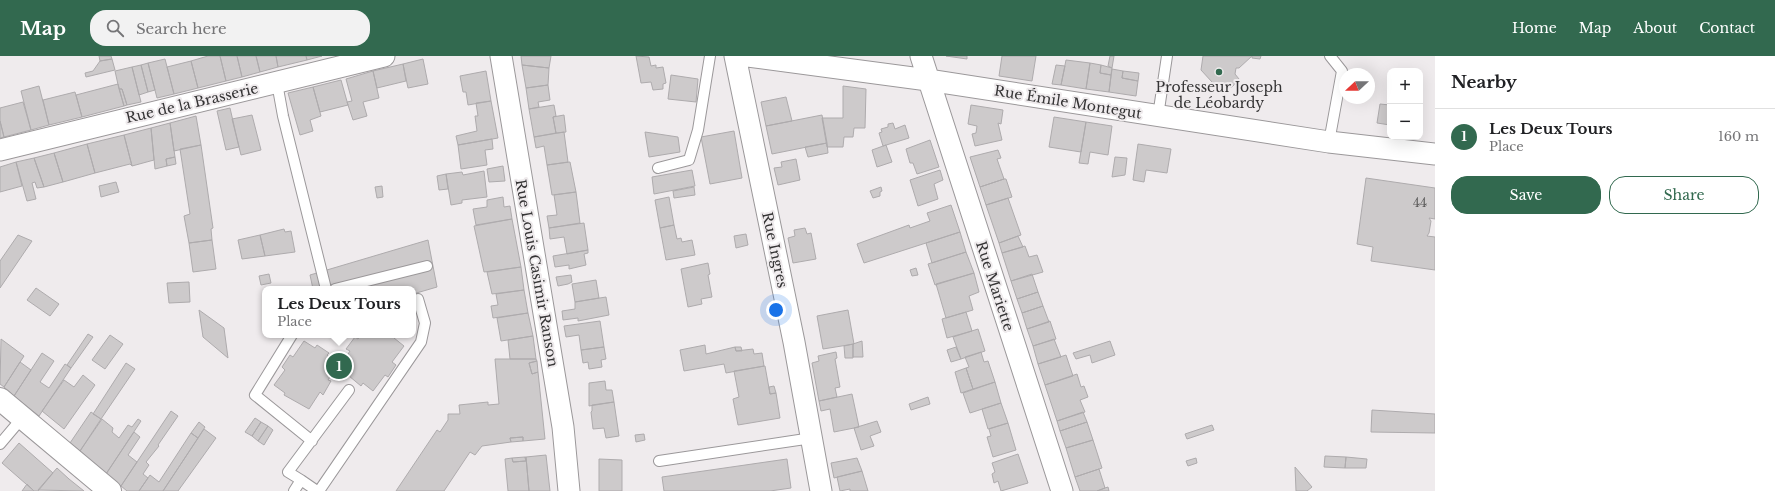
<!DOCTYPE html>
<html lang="en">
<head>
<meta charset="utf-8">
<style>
  :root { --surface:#fff; --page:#f2f2f2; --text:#202124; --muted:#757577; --line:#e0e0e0; --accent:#32694f }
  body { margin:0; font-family:"Libre Baskerville",serif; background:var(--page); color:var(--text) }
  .controls { position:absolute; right:12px; top:12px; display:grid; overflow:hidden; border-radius:8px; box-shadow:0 4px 16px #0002 }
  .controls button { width:36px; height:36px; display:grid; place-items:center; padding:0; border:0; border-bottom:1px solid var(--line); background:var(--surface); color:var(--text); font:20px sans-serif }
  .compass { position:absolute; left:1339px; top:12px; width:36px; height:36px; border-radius:50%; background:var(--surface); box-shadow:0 4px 16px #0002; rotate:248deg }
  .you { position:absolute; left:776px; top:254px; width:14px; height:14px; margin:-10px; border:3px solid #fff; border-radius:50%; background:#1a73e8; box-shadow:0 0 0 6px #1a73e833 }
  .badge { display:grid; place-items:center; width:26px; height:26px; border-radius:50%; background:var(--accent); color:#fff; font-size:13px; font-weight:700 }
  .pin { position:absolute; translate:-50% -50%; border:2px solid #fff; box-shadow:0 1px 4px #0006 }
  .popup { position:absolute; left:262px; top:230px; width:154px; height:52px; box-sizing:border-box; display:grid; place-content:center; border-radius:8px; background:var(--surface); filter:drop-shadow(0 1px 3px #0005); font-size:13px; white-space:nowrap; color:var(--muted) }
  .popup b { font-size:15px; color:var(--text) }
  .popup::after { content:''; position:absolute; left:50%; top:100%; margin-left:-8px; border:8px solid transparent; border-top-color:var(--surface) }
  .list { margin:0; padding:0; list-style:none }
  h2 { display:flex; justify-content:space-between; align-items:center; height:52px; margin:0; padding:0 16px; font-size:17px }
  h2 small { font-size:13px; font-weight:400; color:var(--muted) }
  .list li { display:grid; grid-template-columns:26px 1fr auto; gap:12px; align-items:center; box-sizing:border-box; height:56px; padding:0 16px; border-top:1px solid var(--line) }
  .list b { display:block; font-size:15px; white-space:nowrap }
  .list p { margin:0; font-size:13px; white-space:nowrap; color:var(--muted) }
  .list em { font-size:13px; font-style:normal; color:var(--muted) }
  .actions { display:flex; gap:8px; padding:12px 16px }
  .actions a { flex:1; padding:9px 0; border:1px solid var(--accent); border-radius:16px; text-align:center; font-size:14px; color:var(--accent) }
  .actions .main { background:var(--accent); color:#fff }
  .icon { flex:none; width:22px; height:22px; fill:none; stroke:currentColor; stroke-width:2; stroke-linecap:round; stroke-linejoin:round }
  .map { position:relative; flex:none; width:1435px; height:435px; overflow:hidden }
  header { display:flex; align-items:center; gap:24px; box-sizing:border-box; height:56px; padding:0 20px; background:var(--accent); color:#fff }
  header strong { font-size:19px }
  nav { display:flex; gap:22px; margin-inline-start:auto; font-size:14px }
  .search { width:280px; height:36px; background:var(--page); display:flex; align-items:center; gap:10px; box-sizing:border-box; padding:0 14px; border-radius:16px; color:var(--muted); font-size:15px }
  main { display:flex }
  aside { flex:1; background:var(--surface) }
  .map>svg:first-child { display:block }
  .building { fill:#cdcacb; stroke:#aeabad }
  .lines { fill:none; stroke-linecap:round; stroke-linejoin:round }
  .lane-casing { stroke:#9b989a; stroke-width:12 }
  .street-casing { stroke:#9b989a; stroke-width:23 }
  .secondary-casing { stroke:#9b989a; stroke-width:24 }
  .lane { stroke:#fff; stroke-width:10 }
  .street { stroke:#fff; stroke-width:21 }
  .secondary { stroke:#fff; stroke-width:22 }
  .poi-dot { fill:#32694f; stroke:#efebed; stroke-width:1.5 }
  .labels { text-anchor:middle; stroke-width:4; stroke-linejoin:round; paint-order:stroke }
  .number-label { font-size:12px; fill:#5b5a5a }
  .poi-label { font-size:14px; fill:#353435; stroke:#efebed }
  .street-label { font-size:14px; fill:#353435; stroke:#efebed }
</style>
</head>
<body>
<header>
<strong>Map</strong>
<div class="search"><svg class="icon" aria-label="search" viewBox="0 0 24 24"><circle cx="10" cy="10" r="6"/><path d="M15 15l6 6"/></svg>Search here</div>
<nav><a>Home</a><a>Map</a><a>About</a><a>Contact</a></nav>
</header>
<main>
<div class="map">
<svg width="1435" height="435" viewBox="0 0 1435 435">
  <rect width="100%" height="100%" fill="#efebed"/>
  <path class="building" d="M99 0H111L112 3 100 5Z
    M208 0H220L226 25 198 32 191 5Z
    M220 0H237L242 21 226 25Z
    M237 0H256L260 16 242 21Z
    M256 0H276L278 11 260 16Z
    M276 0H306L307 4 278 11Z
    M306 0H322L307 4Z
    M521 0H551L549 12 522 9Z
    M636 0 649 1 651 10 656 9V12L663 11 666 27 663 28V33L653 34 651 26 641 27Z
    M946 0H967V3Z
    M1002 0H1036L1032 25 999 20Z
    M1110 0H1114L1112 12 1108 10Z
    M1203 0H1252L1239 12H1236L1235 18 1239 23 1232 31 1211 28 1212 26 1201 14Z
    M1252 0H1261L1260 3 1252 2Z
    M112 3 115 14 86 21 85 17 93 15 100 5Z
    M165 3 174 38 157 42 148 7Z
    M423 3 428 28 408 32 403 8Z
    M1066 4 1090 7 1086 33 1061 29Z
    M191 5 198 32 174 38 167 11Z
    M148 7 155 34 148 36 141 9Z
    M1090 7 1101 9 1100 17 1111 19 1109 36 1086 33Z
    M403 8 406 25 377 32 373 15Z
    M141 9 148 36 139 39 132 11Z
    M522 9 549 12 548 29 526 32Z
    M1056 9 1065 10 1061 29 1052 28Z
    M1101 9 1112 12 1111 19 1100 17Z
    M132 11 141 46 127 49 122 33H119L115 15Z
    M1112 13 1123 15 1122 22 1138 25 1136 40 1109 36Z
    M373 15 379 42 363 46 367 60 353 64 347 46 352 45 346 23Z
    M486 15 491 45 468 49 466 36H463L460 20Z
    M1123 15 1139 17 1138 25 1122 22Z
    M671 19 698 23 696 46 668 43Z
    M341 24 348 49 320 56 313 31Z
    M118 28 124 50 82 61 76 39Z
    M548 29 550 44 538 46 539 51 529 53 526 32Z
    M39 30 49 69 31 74 21 35Z
    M843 30 866 33 865 72H854L853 81H844L843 91H827L822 62H843Z
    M313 31 321 60 310 64 313 75 300 79 288 37Z
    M119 33H122L127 49 124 50Z
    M75 36 82 61 49 69 43 44Z
    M786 41 792 65 766 70 761 46Z
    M491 45 498 82 458 89 456 80 477 75 475 60H478L476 47Z
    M23 46 31 74 4 81 0 65V52Z
    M1380 48 1390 49V69L1377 67Z
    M554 49 556 60 553 61 556 77 534 81 529 53Z
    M971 49 1003 54 1001 68 998 67 1002 84 975 90 972 78 976 77 977 70 968 68Z
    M230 52 239 91 226 94 217 55Z
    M252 59 261 94 241 99 232 63Z
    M564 59 566 76 556 77 553 61Z
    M822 59 827 87 772 98 766 70Z
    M196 60 201 89 174 95 170 67Z
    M1054 61 1086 66 1081 96 1049 91Z
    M0 65 4 81 0 82Z
    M1086 66 1112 70 1108 99 1090 96 1088 108 1079 107Z
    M170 67 175 101 166 103 167 110 155 113 151 72Z
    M893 67 895 73 905 69 909 82 883 90 879 77 882 76 881 73 888 71V68Z
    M151 72 154 104 132 110 124 79Z
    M734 75 742 122 710 128 701 81Z
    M564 76 568 106 547 109 544 90 536 92 534 81Z
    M645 76 678 81 680 96 649 101Z
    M124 79 132 110 130 108 95 117 87 88Z
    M492 83 493 93 485 94 487 109 461 113 458 89Z
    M930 84 939 111 917 118 913 107H910L906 93Z
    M827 87 828 97 808 101 805 91Z
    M87 88 95 117 63 126 54 97Z
    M1138 88 1171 93 1167 117 1146 114 1144 126 1133 124Z
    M201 89 213 172 211 173 212 184 189 187 184 160 190 158 180 93Z
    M886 89 892 106 877 111 872 94Z
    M998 94 1001 102 997 103 1004 123 980 131 970 101Z
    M54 97 63 126 44 131 34 102Z
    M175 101 176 108 167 110 166 103Z
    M1115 101 1127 102 1125 119 1112 121Z
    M34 102 44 131 37 132 35 126 32 127 36 143 27 145 16 106Z
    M796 103 800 124 778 129 774 112 782 111 781 106Z
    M16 106 22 130 0 136V111Z
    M570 106 576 136 552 139 547 109Z
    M503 110 505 125 489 126 487 113Z
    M692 114 695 130 654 138 652 121Z
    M940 114 943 124 934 128 938 143 918 150 910 124Z
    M484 115 487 141 462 144V147L451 149 446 118 462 116 463 119Z
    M446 118 448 133 439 134 437 120Z
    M1366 122 1435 132V163L1429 162 1431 165 1429 177 1427 180 1435 181V214L1371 205 1373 191 1357 188Z
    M1004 123H1006L1012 141 986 149 980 131Z
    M116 126 119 136 101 141 99 130Z
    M382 130 383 141 377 142 375 131Z
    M694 131 695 139 674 142 673 135Z
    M881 131 882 135 880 136V140L873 142 870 135Z
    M576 136 580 167 549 172 547 160 557 159 554 139Z
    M503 141 504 151 510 150 512 163 476 169 473 153 487 151V144Z
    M669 141 674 169 660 172 655 144Z
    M1008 142 1021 179 999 187 986 149Z
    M951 149 960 176 864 207 857 188 909 169 910 172 930 165 927 157Z
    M512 163 521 211 484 216 474 170Z
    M584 167 588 194 567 198 564 181 550 183 549 172Z
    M674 169 677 183 681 182 682 186 692 184 695 199 666 204 660 172Z
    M805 172 807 178 811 177 816 203 793 207 788 182 795 180 794 174Z
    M284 173 285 176 291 175 295 196 265 200 260 179Z
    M960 176 966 196 932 207 926 187Z
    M746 178 748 189 736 192 734 180Z
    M18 179 32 185 0 232V205Z
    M260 179 265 200 242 203 238 184Z
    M1018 180 1023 191 1002 197 999 187Z
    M212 184 216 213 193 216 189 187Z
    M428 184 437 231 413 238V233H313L310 219Z
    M1025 190 1029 201 1037 199 1043 216 1011 225 1002 197Z
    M588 194V197L584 198 586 209 569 213V209L555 211 553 200Z
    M966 196 974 217 935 229 928 208Z
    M708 207 710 218 708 219 712 241 701 243 702 248 688 251 681 213Z
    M521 211 524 234 492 238 487 216Z
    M916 212 918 219 912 220 910 214Z
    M974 217 979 236 969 240 973 254 946 262 936 228Z
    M269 218 271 227 261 229 259 220Z
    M1032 218 1038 236 1017 243 1011 225Z
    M571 219 572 226 568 228 558 230 556 221Z
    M596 224 599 242 575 246 572 228Z
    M189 226 190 246 169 247 167 227Z
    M36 232 59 248 50 260 27 244Z
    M524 234 528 257 493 262 491 250 498 249 496 238Z
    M1038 236 1043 250 1022 257 1017 243Z
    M606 241 609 259 578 265V262L563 264 562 255 575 253V246Z
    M1043 250 1049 266 1027 273 1022 257Z
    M199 254 224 272 228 302 203 281Z
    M848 254 854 288 823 293 817 260Z
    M966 256 972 275 947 282 942 263Z
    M528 257 533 280 501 285 497 262Z
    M600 265 604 291 581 294 579 279 566 281 564 270Z
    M1050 265 1056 283 1033 290 1027 273Z
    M978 273 985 295 961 303 953 281Z
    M88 278 93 281 71 312 67 309Z
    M110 279 123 288 105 313 92 304Z
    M361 279H392L395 281 394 282 404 290 392 306 396 309 388 321 385 319 373 335 363 327 361 330 337 310 328 324 331 325 323 339 320 336 309 353 284 339 285 337 274 329 285 314 282 311 290 299 293 301 304 285 315 292 317 289 329 297 327 299 341 309 350 295 346 293 355 281 358 283Z
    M533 280 536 303H510L508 284Z
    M1 283 24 300 4 331 0 328Z
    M1054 283 1061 301 1038 308 1033 290Z
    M862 285 863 301H853V288Z
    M1110 285 1115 299 1092 307 1090 299 1076 303 1073 297Z
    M853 288V302H845L844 290Z
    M705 289 706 298 735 291 736 295 753 293 754 298 762 297 764 310 726 317 724 308 684 315 680 294Z
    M604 291 606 303 601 304 602 311 589 313 588 306 583 307 581 294Z
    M735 291H741L742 295H736Z
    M956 291 961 303 951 306 947 294Z
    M836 296 837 302 835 303 840 331 835 332 837 341 819 345 812 307 819 305 818 300Z
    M981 296 984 306 988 305 995 326 973 333 966 312 969 311 965 301Z
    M42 297 54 305 40 326 49 332 65 308 71 312 39 360 14 340Z
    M1066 299 1073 320 1045 329 1038 308Z
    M495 303H536L537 305 529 307 532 318 538 316 545 383 523 385V381L510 382 511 386 482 390 475 399 470 396 444 435H396L437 374 440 376 448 364V358H460L459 349 488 346V349L499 348Z
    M537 305 538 316 532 318 529 307Z
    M20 306 31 314 14 340 4 331Z
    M126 307 135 313 101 363 93 358Z
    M765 310 770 338 776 337 780 362 738 369 733 343 739 341 734 315Z
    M966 312 973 333 961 337 955 316Z
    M1077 318 1081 331 1084 330 1088 341 1080 344 1085 356 1057 365 1045 329Z
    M83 319 95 329 64 373 42 355 64 324 74 331Z
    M605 325 606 334H612L614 346 589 350V327Z
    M995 326 1001 347 970 357 963 337Z
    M774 330 776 337 770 338 769 331Z
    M852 338 859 371 834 376 830 353 821 355 819 345Z
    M928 341 930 348 911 354 909 348Z
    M614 346 619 380 606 382 604 372 593 373 591 356 592 355V349Z
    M1001 347 1008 367 988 373 982 353Z
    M1372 354 1435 358V377L1371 376Z
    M171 355 178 360 158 389 159 390 146 406 149 409 143 418 148 422 139 435H127L121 430Z
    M91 356 101 363 80 395 70 387Z
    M1083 356 1087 366 1060 375 1057 365Z
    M255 362 261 366 252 380 245 376Z
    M102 363 113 372 112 376 119 382 128 369 132 371 138 363 141 365 106 418 80 395Z
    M877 365 881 376 870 380 874 390 861 394 854 372Z
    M199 366 205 371 198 382 191 377Z
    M261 366 268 370 258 385 252 380Z
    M1087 366 1093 384 1066 392 1060 375Z
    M1008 367 1016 394 993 401 987 381 991 380 989 373Z
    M1212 369 1214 374 1187 383 1185 378Z
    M268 370 273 374 264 389 258 385Z
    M204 373 216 382 178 435H163Z
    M134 376 140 381 128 399 137 406 121 430 106 418Z
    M191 377 198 382 163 435H139L150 419 159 426Z
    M644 378 645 384 636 386 635 379Z
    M523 381V385L511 386 510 382Z
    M1093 384 1102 412 1075 421 1066 392Z
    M19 387 53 417 38 435H34L2 407Z
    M1018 398 1028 427 1001 435 998 425 994 427 992 418 995 416 992 407Z
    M546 399 550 435H529L526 401Z
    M1325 400 1346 401 1345 412 1324 411Z
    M525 401 526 405 513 406 512 402Z
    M525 401H526L529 435H508L505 403 512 402 513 406 526 405Z
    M1346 401 1367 403 1366 412H1345Z
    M857 402 862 415 834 422 831 407Z
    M1196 402 1197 407 1188 410 1186 405Z
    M599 403 622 404V435H599Z
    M787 403 791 432 770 435H664L662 421Z
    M1295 411 1312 431 1307 435H1296Z
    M57 412 69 423 84 435 38 434Z
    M1099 413 1105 432 1097 435H1080L1075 421Z
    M862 415 868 435H850V433L840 435 837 421Z
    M27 428 34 435H22Z
    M1108 431 1109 435H1097L1105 432Z"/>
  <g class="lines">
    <g class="lane-casing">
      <path id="lane" d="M277 27 283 60 326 233
        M1158 60 1167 0
        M1329 86 1342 15 1330 0
        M658 112 689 104 698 74 710 0
        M335 233 427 210
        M292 279 255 339 312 385
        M0 388 22 362
        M659 405 812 382
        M301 424 317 435
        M294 435 301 424 288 416 349 334
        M319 435 421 286 425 267 418 243"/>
    </g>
    <g class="street-casing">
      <path id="street" d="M501 0 563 371 569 435
        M735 0 794 286 821 435
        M748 0 928 24 1329 86 1435 98
        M921 0 1062 435
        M0 94 384 0"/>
    </g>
    <g class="secondary-casing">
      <path id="secondary" d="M0 343 110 435"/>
    </g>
    <use href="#lane" class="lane"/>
    <use href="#street" class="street"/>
    <use href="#secondary" class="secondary"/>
  </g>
  <circle class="poi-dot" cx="1219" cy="16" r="4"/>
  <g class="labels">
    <g class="number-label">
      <text x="1420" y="151">44</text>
    </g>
    <g class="poi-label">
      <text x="1219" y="36">Professeur Joseph<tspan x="1219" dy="16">de Léobardy</tspan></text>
    </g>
    <g class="street-label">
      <text transform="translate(1068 46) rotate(9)" y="5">Rue Émile Montegut</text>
      <text transform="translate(192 47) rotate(-13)" y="5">Rue de la Brasserie</text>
      <text transform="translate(775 194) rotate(78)" y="5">Rue Ingres</text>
      <text transform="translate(537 217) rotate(80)" y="5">Rue Louis Casimir Ranson</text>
      <text transform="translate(995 230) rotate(72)" y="5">Rue Mariette</text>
    </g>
  </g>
</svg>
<div class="controls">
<button>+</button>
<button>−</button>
</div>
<svg class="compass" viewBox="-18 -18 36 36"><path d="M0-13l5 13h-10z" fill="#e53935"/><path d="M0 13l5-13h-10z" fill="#757577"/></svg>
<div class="you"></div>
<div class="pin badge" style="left:339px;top:310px">1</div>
<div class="popup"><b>Les Deux Tours</b>Place</div>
</div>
<aside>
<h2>Nearby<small></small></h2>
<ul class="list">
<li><span class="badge">1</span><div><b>Les Deux Tours</b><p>Place</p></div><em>160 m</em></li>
</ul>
<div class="actions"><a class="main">Save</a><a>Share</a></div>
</aside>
</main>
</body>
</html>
